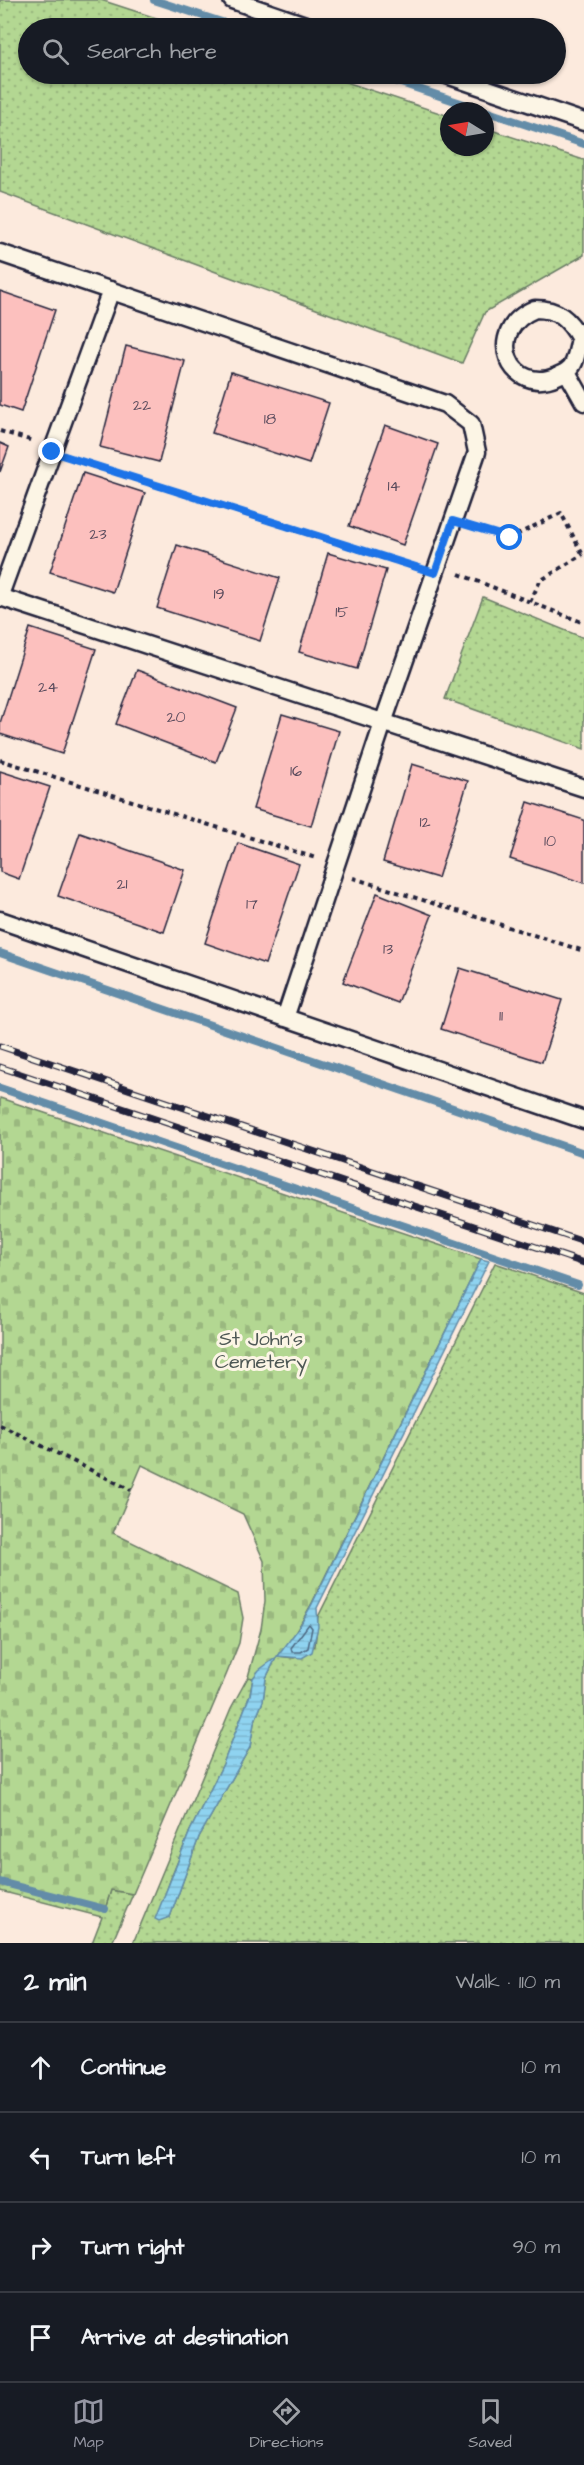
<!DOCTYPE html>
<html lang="en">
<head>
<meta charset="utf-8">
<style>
  :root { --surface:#171b24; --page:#242831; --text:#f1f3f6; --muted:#9ea1a6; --line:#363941; --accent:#9495a2 }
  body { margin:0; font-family:"Architects Daughter",sans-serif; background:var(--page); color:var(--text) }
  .compass { position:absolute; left:440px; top:102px; width:54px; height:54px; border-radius:50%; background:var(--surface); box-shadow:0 2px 4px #0004; rotate:281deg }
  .stop { position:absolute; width:18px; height:18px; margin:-14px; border:4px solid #1a73e8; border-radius:50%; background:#fff }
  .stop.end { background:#1a73e8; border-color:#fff; box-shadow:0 2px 6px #0008 }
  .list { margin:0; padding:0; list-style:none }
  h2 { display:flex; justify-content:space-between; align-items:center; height:78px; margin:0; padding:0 24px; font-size:26px }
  h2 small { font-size:20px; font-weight:400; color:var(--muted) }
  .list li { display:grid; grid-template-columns:39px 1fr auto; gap:18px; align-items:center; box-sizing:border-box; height:90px; padding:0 24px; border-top:2px solid var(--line) }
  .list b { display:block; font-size:22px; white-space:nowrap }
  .list em { font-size:20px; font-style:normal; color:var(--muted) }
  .icon { flex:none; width:33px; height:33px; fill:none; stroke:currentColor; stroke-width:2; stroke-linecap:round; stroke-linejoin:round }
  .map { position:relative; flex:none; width:584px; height:1943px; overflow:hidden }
  .search { position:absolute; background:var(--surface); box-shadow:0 2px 4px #0004; left:18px; right:18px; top:18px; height:66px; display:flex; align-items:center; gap:15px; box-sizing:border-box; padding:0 21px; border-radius:33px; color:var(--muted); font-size:22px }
  .sheet { height:438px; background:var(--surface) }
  nav { display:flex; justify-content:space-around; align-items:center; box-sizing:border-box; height:84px; border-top:2px solid var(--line); background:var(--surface); font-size:16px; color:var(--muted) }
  nav a { display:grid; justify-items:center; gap:3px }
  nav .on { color:var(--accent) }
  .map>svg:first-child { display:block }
  .grass { fill:url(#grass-dots); stroke:#6a7c66; stroke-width:1.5 }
  .cemetery { fill:url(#cemetery-stones); stroke:#6a7c66; stroke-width:1.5 }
  .water { fill:url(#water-rules); stroke:#638ca8; stroke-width:1.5 }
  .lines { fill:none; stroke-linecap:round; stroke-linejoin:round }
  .shore { stroke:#4e6983; stroke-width:1.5 }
  .stream { stroke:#638ca8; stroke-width:8 }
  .building { fill:#fcc0be; stroke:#22223b; stroke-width:1.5 }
  .service-casing { stroke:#22223b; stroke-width:21 }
  .path { stroke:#22223b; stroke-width:4; stroke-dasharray:4.5 4.5; stroke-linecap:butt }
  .service { stroke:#fcf5e5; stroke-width:16 }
  .rail-casing { stroke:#22223b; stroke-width:7 }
  .rail { stroke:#fcf5e5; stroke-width:4.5; stroke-dasharray:14; stroke-linecap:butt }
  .route { stroke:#1a73e8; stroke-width:8 }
  .labels { text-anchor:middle; stroke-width:6; stroke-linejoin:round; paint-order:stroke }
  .number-label { font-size:16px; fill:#584a5c }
  .park-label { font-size:20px; fill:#4e5855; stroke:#fcf5e5 }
</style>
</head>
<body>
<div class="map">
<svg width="584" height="1943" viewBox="0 0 584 1943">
  <defs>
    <pattern id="grass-dots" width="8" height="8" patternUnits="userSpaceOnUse" patternTransform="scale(1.5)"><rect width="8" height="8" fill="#b3d792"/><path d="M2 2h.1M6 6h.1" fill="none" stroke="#9ab87f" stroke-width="1.8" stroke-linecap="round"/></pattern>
    <pattern id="cemetery-stones" width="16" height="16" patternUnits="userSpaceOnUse" patternTransform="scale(1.5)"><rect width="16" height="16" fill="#b3d792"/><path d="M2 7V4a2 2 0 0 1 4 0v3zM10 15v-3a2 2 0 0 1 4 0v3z" fill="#9ab87f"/></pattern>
    <pattern id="water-rules" width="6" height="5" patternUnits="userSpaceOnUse" patternTransform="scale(1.5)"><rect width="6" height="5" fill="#8fd3f0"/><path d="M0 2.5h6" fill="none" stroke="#7bb5cf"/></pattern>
  </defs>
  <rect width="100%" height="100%" fill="#fceadd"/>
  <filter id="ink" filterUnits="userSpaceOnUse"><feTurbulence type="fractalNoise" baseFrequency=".0167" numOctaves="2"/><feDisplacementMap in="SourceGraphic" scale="12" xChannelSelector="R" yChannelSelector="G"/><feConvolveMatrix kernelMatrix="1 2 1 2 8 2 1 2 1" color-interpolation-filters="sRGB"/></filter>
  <g filter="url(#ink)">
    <path class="grass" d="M0 0H101L187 28H28V74H322L449 116V147H485V128L584 160V255L485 312 462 363 0 192Z
      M483 597 584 638V749L445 699Z
      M495 1263 584 1293V1943H133L231 1708 248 1677 253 1678 250 1695 223 1764 190 1831 171 1878 166 1892 170 1917 199 1837 250 1747 254 1723 263 1701 266 1678 277 1656 294 1658 315 1646 318 1617Z
      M0 1882 105 1909 111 1890 133 1894 112 1943H92L102 1917 0 1891Z"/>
    <path class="cemetery" d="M0 1098 481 1259 312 1603C302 1621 292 1641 278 1656 270 1664 260 1669 253 1678L248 1677 261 1629 265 1601 264 1561 243 1514 142 1465 113 1533 238 1594 243 1618 239 1643 227 1673 133 1894 111 1890 105 1909 0 1882Z"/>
    <path class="water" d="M481 1259 489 1261 317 1608 318 1627 312 1652 302 1658 277 1656 266 1678 263 1701 254 1723 250 1747 199 1837 170 1917 159 1921 155 1919 190 1831 223 1764 250 1695 253 1678 259 1670 278 1656 298 1629 312 1604Z"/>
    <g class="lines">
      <path class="shore" d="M309 1624 312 1628 308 1648 301 1652H292L291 1648Z"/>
      <path class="stream" d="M154 0 240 28
        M374 74 584 144
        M0 953 584 1153
        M0 1088 578 1285
        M0 1882 105 1909"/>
    </g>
    <path class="building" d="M0 291 55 310 21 412 0 405Z
      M126 346 185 361 159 462 100 447Z
      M231 372 329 403 309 464 212 433Z
      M385 425 438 444 403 545 349 526Z
      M0 443 9 447 0 472Z
      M83 473 145 493 113 592 50 572Z
      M177 545 280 578 260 641 157 608Z
      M328 553 386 570 357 669 299 652Z
      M30 628 96 649 62 754 0 734V723Z
      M137 670 237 708 216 762 116 724Z
      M282 714 339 731 311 826 253 809Z
      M412 764 468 781 438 878 383 862Z
      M0 771 50 787 19 879 0 872Z
      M528 802 584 820V883L510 859Z
      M80 833 185 870 164 932 58 896Z
      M238 843 299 864 265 964 205 943Z
      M377 893 432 915 398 1003 343 982Z
      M460 968 562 1000 542 1062 441 1029Z"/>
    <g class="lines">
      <g class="service-casing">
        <path id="service" d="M232 0 314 28
          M444 74 584 122
          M0 253 445 404 471 424 477 452 383 723 285 1018
          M535 309C558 309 569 319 580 339 578 346 577 355 574 362 571 370 564 373 557 376 511 397 481 331 535 309Z
          M567 372 584 402
          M0 595 111 290
          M0 597 584 788
          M0 920 584 1120"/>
      </g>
      <path class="path" d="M0 431 33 441
        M72 459 414 567
        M474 527 510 538 561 513 584 557
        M459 574 584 623
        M530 602 540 581 583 554
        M0 760 316 858
        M353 878 584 951
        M0 1425 131 1490"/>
      <use href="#service" class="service"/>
      <g class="rail-casing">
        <path id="rail" d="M0 1046 584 1242
          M0 1067 584 1263"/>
      </g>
      <use href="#rail" class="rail"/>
    </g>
  </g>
  <g class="lines" filter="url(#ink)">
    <path class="route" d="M52 452 435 573 453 521 510 538"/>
  </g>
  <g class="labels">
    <g class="number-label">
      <text x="142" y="410">22</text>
      <text x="270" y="424">18</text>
      <text x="394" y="491">14</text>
      <text x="98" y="539">23</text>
      <text x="219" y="599">19</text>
      <text x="342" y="617">15</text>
      <text x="48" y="692">24</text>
      <text x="176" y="722">20</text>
      <text x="296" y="776">16</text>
      <text x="425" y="827">12</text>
      <text x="550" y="846">10</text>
      <text x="122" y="889">21</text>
      <text x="252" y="909">17</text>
      <text x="388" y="954">13</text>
      <text x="501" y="1021">11</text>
    </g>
    <g class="park-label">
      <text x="261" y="1345">St John's<tspan x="261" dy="23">Cemetery</tspan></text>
    </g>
  </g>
</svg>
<svg class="compass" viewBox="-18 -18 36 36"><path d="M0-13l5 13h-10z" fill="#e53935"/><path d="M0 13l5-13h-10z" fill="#9ea1a6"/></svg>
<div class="stop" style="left:510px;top:538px"></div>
<div class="stop end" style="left:52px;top:452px"></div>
<div class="search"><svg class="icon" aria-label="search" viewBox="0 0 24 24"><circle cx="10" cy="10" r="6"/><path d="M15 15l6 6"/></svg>Search here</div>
</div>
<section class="sheet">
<h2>2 min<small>Walk · 110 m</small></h2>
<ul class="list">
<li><svg class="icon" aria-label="ahead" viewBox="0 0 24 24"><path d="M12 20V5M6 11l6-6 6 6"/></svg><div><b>Continue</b></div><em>10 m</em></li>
<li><svg class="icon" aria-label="left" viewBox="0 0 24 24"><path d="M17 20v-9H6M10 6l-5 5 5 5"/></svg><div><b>Turn left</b></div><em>10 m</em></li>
<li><svg class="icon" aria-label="right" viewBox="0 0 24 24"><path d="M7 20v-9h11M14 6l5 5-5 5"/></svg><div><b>Turn right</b></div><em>90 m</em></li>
<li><svg class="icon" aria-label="arrive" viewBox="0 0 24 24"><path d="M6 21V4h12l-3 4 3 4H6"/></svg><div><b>Arrive at destination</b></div></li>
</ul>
</section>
<nav>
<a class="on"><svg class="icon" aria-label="map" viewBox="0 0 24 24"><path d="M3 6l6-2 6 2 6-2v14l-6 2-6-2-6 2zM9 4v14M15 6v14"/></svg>Map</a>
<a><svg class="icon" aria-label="directions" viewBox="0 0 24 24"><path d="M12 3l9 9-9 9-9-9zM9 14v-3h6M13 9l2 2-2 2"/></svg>Directions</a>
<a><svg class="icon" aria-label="saved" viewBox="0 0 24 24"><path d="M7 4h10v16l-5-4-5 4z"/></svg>Saved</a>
</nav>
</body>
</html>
